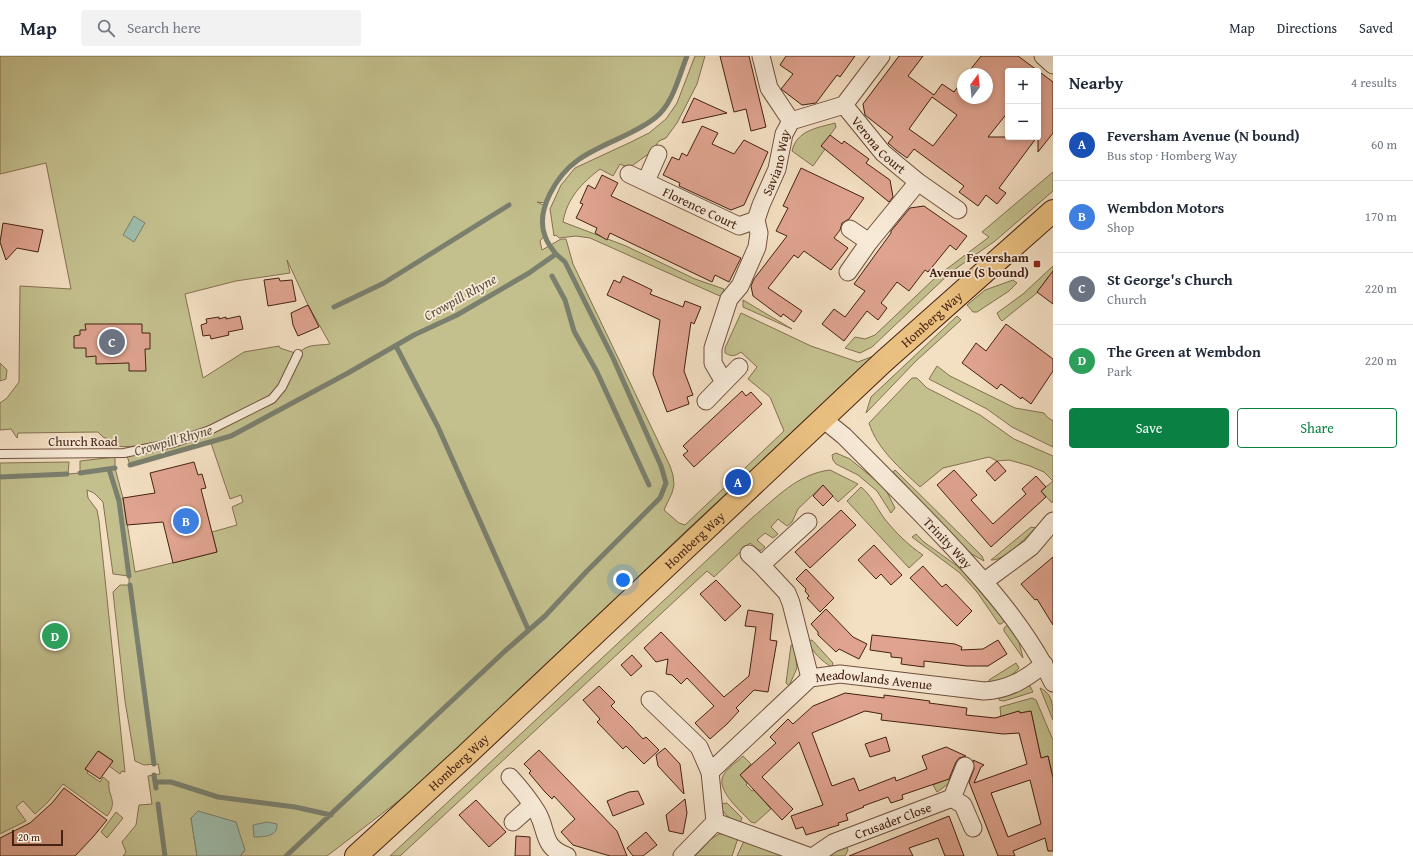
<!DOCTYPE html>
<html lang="en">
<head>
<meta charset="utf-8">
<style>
  :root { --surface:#fff; --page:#f2f2f3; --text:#1f2937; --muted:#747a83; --line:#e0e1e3; --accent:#0b8043 }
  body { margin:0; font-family:"Gentium Book Plus",serif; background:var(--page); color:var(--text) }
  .controls { position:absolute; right:12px; top:12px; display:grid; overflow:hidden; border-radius:4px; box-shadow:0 2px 6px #0003 }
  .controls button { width:36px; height:36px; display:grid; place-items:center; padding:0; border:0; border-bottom:1px solid var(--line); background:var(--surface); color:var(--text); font:20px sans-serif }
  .compass { position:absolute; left:957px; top:12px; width:36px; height:36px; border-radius:50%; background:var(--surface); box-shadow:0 2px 6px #0003; rotate:15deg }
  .scale { position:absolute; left:12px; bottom:10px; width:51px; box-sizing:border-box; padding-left:4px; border:2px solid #452112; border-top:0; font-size:11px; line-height:14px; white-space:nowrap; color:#452112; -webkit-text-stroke:3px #f7ead7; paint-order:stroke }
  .you { position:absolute; left:623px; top:524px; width:14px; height:14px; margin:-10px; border:3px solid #fff; border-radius:50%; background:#1a73e8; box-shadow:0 0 0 6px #1a73e833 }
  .badge { display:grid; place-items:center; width:26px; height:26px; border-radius:50%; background:var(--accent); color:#fff; font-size:13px; font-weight:700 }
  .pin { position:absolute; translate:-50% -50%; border:2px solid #fff; box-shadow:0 1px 4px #0006 }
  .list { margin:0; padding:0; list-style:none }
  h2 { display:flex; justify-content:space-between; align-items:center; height:52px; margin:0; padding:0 16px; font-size:17px }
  h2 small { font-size:13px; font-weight:400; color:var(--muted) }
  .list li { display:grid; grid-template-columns:26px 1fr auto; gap:12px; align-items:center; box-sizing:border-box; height:72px; padding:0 16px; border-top:1px solid var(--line) }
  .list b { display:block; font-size:15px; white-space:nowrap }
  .list p { margin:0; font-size:13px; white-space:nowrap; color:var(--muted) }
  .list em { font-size:13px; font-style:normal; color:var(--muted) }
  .actions { display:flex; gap:8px; padding:12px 16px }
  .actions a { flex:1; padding:9px 0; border:1px solid var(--accent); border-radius:4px; text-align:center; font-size:14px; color:var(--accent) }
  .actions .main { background:var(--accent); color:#fff }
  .icon { flex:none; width:22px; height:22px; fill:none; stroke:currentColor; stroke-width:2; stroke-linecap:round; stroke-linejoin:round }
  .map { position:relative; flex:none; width:1053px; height:800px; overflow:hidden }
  header { display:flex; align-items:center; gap:24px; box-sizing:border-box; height:56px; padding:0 20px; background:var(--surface); border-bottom:1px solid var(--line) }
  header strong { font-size:19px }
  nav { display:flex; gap:22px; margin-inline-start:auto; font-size:14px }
  .search { width:280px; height:36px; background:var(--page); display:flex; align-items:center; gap:10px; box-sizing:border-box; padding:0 14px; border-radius:4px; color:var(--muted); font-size:15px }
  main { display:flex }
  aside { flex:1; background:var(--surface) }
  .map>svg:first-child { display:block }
  .green { fill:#c3c08e; stroke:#847050; fill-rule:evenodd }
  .water { fill:#9dbdac; stroke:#7a7f6e }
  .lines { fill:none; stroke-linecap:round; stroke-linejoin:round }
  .stream { stroke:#7a7f6e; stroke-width:5 }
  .building { fill:#dfa38f; stroke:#452112; fill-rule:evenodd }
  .service-casing { stroke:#70503e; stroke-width:10 }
  .minor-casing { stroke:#70503e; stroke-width:19 }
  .primary-casing { stroke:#452112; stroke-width:24 }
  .service { stroke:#f7ead7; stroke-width:8 }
  .minor { stroke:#f7ead7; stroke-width:17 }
  .primary { stroke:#eac081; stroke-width:22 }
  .poi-dot { fill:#8f2418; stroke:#f7ead7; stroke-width:1.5 }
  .labels { text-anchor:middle; stroke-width:3.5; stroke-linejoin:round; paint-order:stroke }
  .street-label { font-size:13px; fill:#452112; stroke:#f7ead7 }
  .poi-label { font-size:13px; font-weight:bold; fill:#452112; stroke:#f7ead7; text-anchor:end }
  .water-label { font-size:14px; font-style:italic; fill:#5f5040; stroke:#f7ead7 }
</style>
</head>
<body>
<header>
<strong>Map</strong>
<div class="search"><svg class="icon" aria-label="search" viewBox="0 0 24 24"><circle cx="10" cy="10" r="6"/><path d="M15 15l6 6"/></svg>Search here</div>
<nav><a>Map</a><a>Directions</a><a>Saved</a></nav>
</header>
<main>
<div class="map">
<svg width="1053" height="800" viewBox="0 0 1053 800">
  <rect width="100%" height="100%" fill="#f3dfc2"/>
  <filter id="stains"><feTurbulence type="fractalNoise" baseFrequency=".005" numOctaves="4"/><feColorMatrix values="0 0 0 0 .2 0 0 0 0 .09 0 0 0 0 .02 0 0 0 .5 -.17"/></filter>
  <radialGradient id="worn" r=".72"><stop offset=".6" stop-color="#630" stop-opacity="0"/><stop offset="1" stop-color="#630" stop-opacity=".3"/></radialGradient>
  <path class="green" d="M0 0H687C682 13 674 41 665 51 641 82 593 85 567 113 558 122 552 135 546 147L537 146 545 150 543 160 544 180 540 185 542 194 561 183H566L573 208 670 410 673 419 674 429 672 437 664 454 679 467 685 469 784 375 770 341 748 323 757 311 741 296C735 300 732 301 725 297V292L741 257 811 290 858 306 876 299 688 473 427 723 327 800H240L245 794 191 762 197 800H123L126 796 122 786 136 769 139 749 152 748 148 720 160 718 158 708 144 709 135 705 125 645 113 536 120 529H129V520L113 518 103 446 94 437 87 434 88 442 97 454 99 465 125 716 122 715 120 718 109 710 113 705 99 695 85 713 88 715 87 717 100 726 103 721 109 726C107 740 119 745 107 760L63 728 48 746 35 758 23 745 16 751 26 765 0 778V407L69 406 68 418 80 417V405L115 401V412L123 442 135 516 217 496 212 476 237 469 232 451 243 446 241 439 230 443 211 387 130 409 127 400 153 391 151 387C138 389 117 396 108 383L103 381 98 376 18 377 17 382 11 373 0 374V347L7 342 19 326 20 230 71 233 46 107 0 118ZM287 204 308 249 330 288C318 290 307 287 298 298L280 292 279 290 244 296 203 322 185 238 236 225 290 217Z
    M695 0H705L697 28 677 67 666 82 659 85 651 96 629 112 620 108 613 120 600 113C582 127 567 142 563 166L626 190 695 223 724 233 722 241 590 182 576 180 559 182 556 179 554 180 550 153 561 129 575 112 631 86 649 77 666 63 677 47Z
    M835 67 836 71 822 90 825 93 813 110 792 95C797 74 817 72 835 67Z
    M1053 116V135L995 185 951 216 872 291 860 297 845 292 855 281 865 283 875 279 936 221 989 181 982 176Z
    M1053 210V222L1048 221 1038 236 1002 265 1000 263 997 257 1023 238Z
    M1013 224 1017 227 1009 235 977 256H973L967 249 985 234Z
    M743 244 792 273 743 251Z
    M957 260 961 264 916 305 866 357 871 341Z
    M0 307 7 314 6 323 0 325Z
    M937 310 950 320 1015 352 1044 357 1047 361 1053 365V391L1012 371 987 353 929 323Z
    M912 322H917L927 332 980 359 1014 383 1053 400V445L1052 447 1041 435 1053 425 1044 416 1030 410 1009 404 997 405 989 401 943 412 920 431C901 413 877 393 869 367Z
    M836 397 850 403 885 432 895 452 891 457 877 435 858 419 836 408 833 404 832 399Z
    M830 414 858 428 838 446 823 429 798 453 792 466 787 470 778 463 771 471 778 478 773 482 765 477 757 484 765 491 760 495 750 487 714 521 707 515 400 800H390L752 462C776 442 797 418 830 414Z
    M895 414 982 500 984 505 968 496 893 416Z
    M861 431C872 440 876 451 884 462 895 476 908 489 923 499L909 512 847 445Z
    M1031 471 1036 472C1026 481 1005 505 991 504Z
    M916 478 924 486 960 512 1005 565 1001 568H999L977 536 960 517 912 481Z
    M1008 569 1019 586 1023 602 1004 575V572Z
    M812 584 833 607 832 611C822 606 812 595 807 585Z
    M791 589H794L797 612 789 630 786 627Z
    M1016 607 1019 612C1011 622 1001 624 989 628V624Z
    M1030 630 1033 636 1004 645 999 644V641L1023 631Z
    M1040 632C1053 638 1053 650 1053 664Z
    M1032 642 1036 644 1053 684V721L1048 700 1041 702 1031 655 1020 657 1019 655 1001 662 1000 651Z
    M937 694 947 699 954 707 948 728 937 736 933 729 947 723Z
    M743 700 751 708 740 719 747 727 746 729 752 735 754 734 771 753 755 767 751 766C742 756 716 735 723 720 727 712 737 706 743 700Z
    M727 747 742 762 740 767C729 762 724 760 720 748Z
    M116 756 123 762 107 782 101 776Z
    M719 778H725L738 782 732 800H695L711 783Z
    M744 785 788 800H737Z
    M846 790 848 794 845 800H828L832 796Z"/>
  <path class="water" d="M134 160 145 167 134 186 123 179Z
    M198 755 236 766 245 794 240 800H197L191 762Z
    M267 766 277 768C278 781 263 781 254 781L253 769Z"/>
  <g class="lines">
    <path class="stream" d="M552 220 565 244 574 275 597 316 649 429
      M334 251 384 227 509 149
      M396 290 438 371 528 573
      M130 409 231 380 348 317 414 279 457 259 529 217 556 198C552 193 547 187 545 180 535 154 557 119 578 104 602 87 632 80 655 62 673 48 679 20 687 0
      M109 413 119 445 129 520
      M80 417 115 412
      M0 421 67 418
      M130 529 154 708
      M154 719 156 732
      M156 726H171L218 741 295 751 331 759
      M158 748 165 800
      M286 800 505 595 545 560 587 515 660 442 666 427 661 410 613 302 565 206 556 198"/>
  </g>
  <path class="building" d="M720 0H749L766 71 751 75 746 53 734 56Z
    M786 0H855L840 21 837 19 816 47 802 49 781 33 793 18 780 9Z
    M899 0H923L908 20 934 39 942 28 954 36 963 24V42H987V18H967L981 0H1018L1053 26V77L1038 96V15H1008V56L988 81H1037L999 132 1006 137 997 148 986 139 978 150 959 136 964 130 914 93 907 102 896 94 888 87 893 81 865 59 863 48ZM932 41 957 59 933 90 909 73Z
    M694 42 707 48 727 57 682 67Z
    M702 70 718 77 712 88 734 98 744 84 768 96 744 149 731 154 679 130 680 127 663 119 672 101 679 104 682 97 687 100Z
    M830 79 842 88 844 85 869 103 866 107 890 124 893 141 889 146 821 90Z
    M801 112 864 142 849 163 842 167 840 174 834 182 848 192 831 214 804 195 798 202 794 199 768 232 802 255 794 266 783 258 781 261 753 240 751 230 754 223 787 180 776 175 788 152 783 150Z
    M602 119 618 127 611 140 741 202 729 226 715 219 712 226 610 177 607 184 595 177 597 172 576 162 583 148 580 147 588 129 595 133Z
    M924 150 967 180 956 194 950 189 928 216 925 214 909 235 897 226 881 247 887 252 878 264 867 255 844 285 822 268 834 253 845 261 865 235 854 228 891 177V175L910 152Z
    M3 167 43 174 38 196 17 192 6 204 0 186Z
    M1053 215V248L1037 236Z
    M623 220 652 234 650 238 683 251 685 245 701 251 694 268 691 266 684 315 693 339 687 341 689 348 667 356 653 318 660 264 607 239 614 224 620 227Z
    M279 222 280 225 292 224 296 245 268 250 264 224Z
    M308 249 319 271 298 280 293 269 291 257Z
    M240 260 243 273 228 276 229 279 211 283 210 279 203 280 201 269 207 267 206 263 219 261V263L226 261V263Z
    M85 268H142V277H150V293H145L146 315H129V307L96 308V300L86 301V292H74V280L80 279V274H86Z
    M1006 268 1053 303V315L1031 348 1022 341 1021 343 1001 328 997 333 962 307 976 287 986 295Z
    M742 335 746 340 751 336 762 348 694 411 683 399 688 395 683 390Z
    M997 405 1006 415 995 425 986 415Z
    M194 406 198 419 202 418 206 432 201 433 217 496 173 507 163 466 127 469 123 442 155 437 150 417Z
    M954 414 977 439 971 444 993 468 1026 438 1022 433 1036 420 1046 431 1041 435 1046 441 991 491 937 429Z
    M823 429 833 440 823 450 813 440Z
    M841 454 856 469 810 512 795 496Z
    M874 489 902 519 891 529 881 518 876 523 858 504Z
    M1053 501V569L1037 543 1035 544 1021 528Z
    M923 510 942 531 946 528 972 555 957 570 910 522Z
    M806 513 834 542 820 556 807 542 809 540 805 535 806 533 796 523Z
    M716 524 741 550 725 565 700 538Z
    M826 553 853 581 867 588 859 603 839 593 836 596 818 579V576L811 568Z
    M748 554 773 558 770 584 777 585 768 636 754 634 736 652 739 655 727 668 710 683 695 667 714 650 687 622 681 628 672 619 666 618 668 603 656 606 644 592 661 576 724 641 749 620 756 571 745 570Z
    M872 579 955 588 962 591 961 594 983 593 998 584 1007 598 988 610H967L924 605V611L901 608 902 602 891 601V597L870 594Z
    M632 599 642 610 631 620 621 609Z
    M599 630 615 646 611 650 631 670 643 683 646 681 659 694 644 708 626 690 623 693 597 666 600 663 583 644Z
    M845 637 884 642V639L930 645 929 647 967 652 966 659 995 662 1019 655 1020 657 1031 655 1041 702 1048 700 1053 722V795H1048L1045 782 1013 795 1015 800H998L969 726 974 713 973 704 984 709 981 711 974 727 1027 708 1019 677 1003 678 881 664 882 658 865 655 812 677 832 730 854 722 859 735 895 721 896 725 927 713 922 700 946 691 966 700 959 702 956 706 949 723 902 739 903 743 891 747 888 741 863 750 864 751 846 758 848 764 838 767 839 769 806 779 803 771 796 773 791 760 823 749 799 686 762 721 793 753 782 764 740 719 776 687 770 681 788 663 793 668 813 650ZM1030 724 1041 768 1008 781 991 737Z
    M886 681 890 695 870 701 865 688Z
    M665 692 680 708 684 738 658 710 656 699Z
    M539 694 617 775 627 800H610L573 789 561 776 575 763 554 740 552 743 545 736 529 717 531 715 524 708Z
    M98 695 113 705 100 723 85 713Z
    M64 732 107 764 93 781 75 800H0V782L30 767 52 747Z
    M638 735 644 748 613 760 607 745 629 736Z
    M685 743 687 757 683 778 669 775 666 759Z
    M476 744 506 776 489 791 459 759Z
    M949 760 964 800H945L938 782 909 792 913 800H849Z
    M646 776 657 789 643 800H633L627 792Z
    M516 780 530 781V800H515Z"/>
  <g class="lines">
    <g class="service-casing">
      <path id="service" d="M0 398 124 397 173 387 210 374 272 343 282 331 298 298"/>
    </g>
    <g class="minor-casing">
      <g id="minor">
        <path d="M761 0 769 32 791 65"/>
        <path d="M1043 0 1053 9"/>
        <path id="s1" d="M844 49 883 97 918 126 958 154"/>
        <path id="s2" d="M629 118 739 170 756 164"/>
        <path d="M646 125 658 98"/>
        <path d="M850 173 869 186"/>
        <path d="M848 216 869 186 918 126"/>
        <path id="s3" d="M724 326 713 307V292L729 243 740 230 757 191 759 177 756 164 761 149 777 113 784 78 791 65 844 49 881 0"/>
        <path d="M706 345 739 311"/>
        <path id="s4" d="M823 363 844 380C879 415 914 450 948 486 988 529 1027 573 1053 627"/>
        <path d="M808 466 761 509 787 537 791 547 810 622"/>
        <path d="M749 498 761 509"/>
        <path d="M985 525 1031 491 1053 465"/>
        <path d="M650 644 699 691 710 716"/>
        <path d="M510 721C520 732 529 743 537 756 548 774 541 791 567 800"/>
        <path d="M952 742 965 710"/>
        <path d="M513 766 532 749"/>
        <path d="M715 766 808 800"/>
        <path id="s5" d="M682 800 715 766 710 716 810 622 840 618 984 635C1008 634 1026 623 1044 608"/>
        <path id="s6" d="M814 800 833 787 952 742 963 749 973 772"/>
      </g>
    </g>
    <g class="primary-casing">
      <g id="primary">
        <path id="s7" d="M356 800 464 701 883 306 1053 155"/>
      </g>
    </g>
    <use href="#service" class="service"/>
    <use href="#minor" class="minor"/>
    <use href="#primary" class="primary"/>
  </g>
  <rect class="poi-dot" x="1033" y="204" width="8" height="8" rx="2"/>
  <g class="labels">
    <g class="street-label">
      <text dy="5" stroke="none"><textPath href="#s1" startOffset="53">Verona Court</textPath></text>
      <text dy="5" stroke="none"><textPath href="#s3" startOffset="237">Saviano Way</textPath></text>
      <text dy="5" stroke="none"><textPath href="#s2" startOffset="79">Florence Court</textPath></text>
      <text dy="5" stroke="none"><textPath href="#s7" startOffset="787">Homberg Way</textPath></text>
      <text x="83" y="390">Church Road</text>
      <text dy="5" stroke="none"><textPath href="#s7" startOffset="463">Homberg Way</textPath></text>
      <text dy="5" stroke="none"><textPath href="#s4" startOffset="176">Trinity Way</textPath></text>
      <text dy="5" stroke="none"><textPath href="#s5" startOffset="299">Meadowlands Avenue</textPath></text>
      <text dy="5" stroke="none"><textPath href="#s7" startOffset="139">Homberg Way</textPath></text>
      <text dy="5" stroke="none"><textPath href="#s6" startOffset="87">Crusader Close</textPath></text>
    </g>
    <g class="poi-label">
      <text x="1029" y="206">Feversham<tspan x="1029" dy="15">Avenue (S bound)</tspan></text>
    </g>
    <g class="water-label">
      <text transform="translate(460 241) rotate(-29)" y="5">Crowpill Rhyne</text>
      <text transform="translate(173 384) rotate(-16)" y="5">Crowpill Rhyne</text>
    </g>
  </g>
  <rect width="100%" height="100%" filter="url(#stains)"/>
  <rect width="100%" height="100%" fill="url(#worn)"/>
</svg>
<div class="controls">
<button>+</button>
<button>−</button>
</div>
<svg class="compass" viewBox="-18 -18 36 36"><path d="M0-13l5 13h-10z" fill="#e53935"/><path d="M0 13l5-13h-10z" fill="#747a83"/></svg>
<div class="scale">20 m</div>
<div class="you"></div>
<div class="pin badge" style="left:738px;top:426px;background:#1a4fb4">A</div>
<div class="pin badge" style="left:186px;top:465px;background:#3f7fe0">B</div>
<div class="pin badge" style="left:112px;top:286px;background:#6b7280">C</div>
<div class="pin badge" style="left:55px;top:580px;background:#2e9e5b">D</div>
</div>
<aside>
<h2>Nearby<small>4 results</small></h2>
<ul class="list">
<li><span class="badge" style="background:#1a4fb4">A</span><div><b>Feversham Avenue (N bound)</b><p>Bus stop · Homberg Way</p></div><em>60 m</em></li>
<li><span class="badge" style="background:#3f7fe0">B</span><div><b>Wembdon Motors</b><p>Shop</p></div><em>170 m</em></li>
<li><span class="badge" style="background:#6b7280">C</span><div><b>St George's Church</b><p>Church</p></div><em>220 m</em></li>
<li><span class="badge" style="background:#2e9e5b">D</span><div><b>The Green at Wembdon</b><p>Park</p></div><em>220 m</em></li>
</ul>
<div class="actions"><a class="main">Save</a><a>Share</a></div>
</aside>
</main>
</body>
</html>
